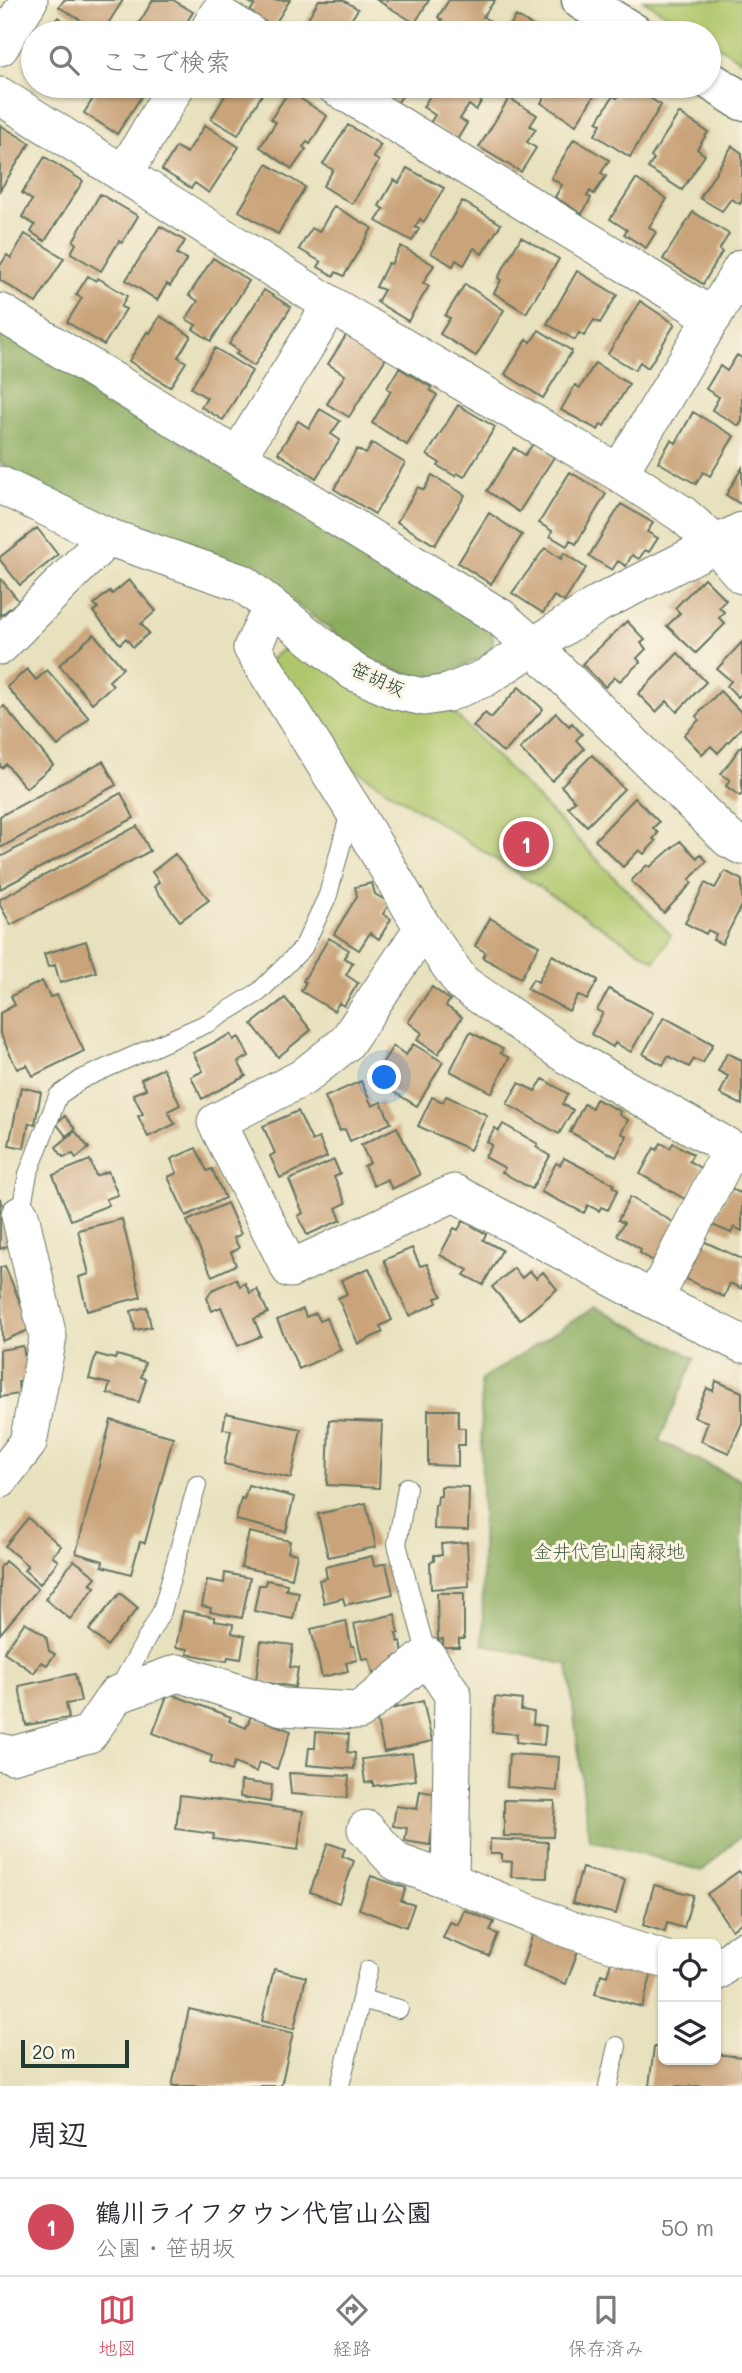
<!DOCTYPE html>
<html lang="ja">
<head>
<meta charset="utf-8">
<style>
  :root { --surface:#fff; --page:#f7f7f7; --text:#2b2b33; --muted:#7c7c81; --line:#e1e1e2; --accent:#d1495b }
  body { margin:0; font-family:Mali,"Klee One",sans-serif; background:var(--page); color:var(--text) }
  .controls { position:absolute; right:21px; bottom:21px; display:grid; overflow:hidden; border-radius:10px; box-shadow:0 2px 5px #0004 }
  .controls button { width:63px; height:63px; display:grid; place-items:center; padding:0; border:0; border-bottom:2px solid var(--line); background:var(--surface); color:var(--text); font:35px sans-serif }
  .scale { position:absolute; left:21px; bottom:18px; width:108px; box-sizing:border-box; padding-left:7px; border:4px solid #1f3d34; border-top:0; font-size:19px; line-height:24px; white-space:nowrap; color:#1f3d34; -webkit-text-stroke:5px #fcf5e5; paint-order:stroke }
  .you { position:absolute; left:385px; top:1078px; width:24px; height:24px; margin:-18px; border:5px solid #fff; border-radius:50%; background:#1a73e8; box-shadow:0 0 0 10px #1a73e833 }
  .badge { display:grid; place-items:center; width:46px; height:46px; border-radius:50%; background:var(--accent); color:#fff; font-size:23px; font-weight:700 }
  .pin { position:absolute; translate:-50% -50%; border:4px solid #fff; box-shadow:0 2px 7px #0006 }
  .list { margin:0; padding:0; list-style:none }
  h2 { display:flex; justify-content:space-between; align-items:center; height:91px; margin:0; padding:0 28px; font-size:30px }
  h2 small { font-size:23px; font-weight:400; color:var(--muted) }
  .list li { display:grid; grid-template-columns:46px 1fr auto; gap:21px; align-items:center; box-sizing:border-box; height:98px; padding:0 28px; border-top:2px solid var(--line) }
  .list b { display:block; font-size:26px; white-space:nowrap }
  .list p { margin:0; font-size:23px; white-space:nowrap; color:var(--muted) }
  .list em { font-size:23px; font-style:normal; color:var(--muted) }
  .icon { flex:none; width:38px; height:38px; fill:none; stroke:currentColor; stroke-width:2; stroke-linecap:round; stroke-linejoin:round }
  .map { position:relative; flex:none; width:742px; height:2086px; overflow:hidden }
  .search { position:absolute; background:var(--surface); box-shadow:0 2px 5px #0004; left:21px; right:21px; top:21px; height:77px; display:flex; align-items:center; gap:18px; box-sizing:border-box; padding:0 24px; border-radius:38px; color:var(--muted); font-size:26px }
  .sheet { height:189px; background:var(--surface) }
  nav { display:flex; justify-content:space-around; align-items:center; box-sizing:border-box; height:98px; border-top:2px solid var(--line); background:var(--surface); font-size:19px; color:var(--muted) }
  nav a { display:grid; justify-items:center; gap:4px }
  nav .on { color:var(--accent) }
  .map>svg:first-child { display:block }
  .green { fill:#afc66b; stroke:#678250; stroke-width:2 }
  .forest { fill:#8bab5f; stroke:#55744a; stroke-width:2 }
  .building { fill:#c9a379 }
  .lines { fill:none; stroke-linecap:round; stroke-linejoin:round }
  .service-casing { stroke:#657664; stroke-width:20 }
  .minor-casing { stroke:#657664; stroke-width:39 }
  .tertiary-casing { stroke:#657664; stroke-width:41 }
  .service { stroke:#fff; stroke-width:18 }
  .minor { stroke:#fff; stroke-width:37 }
  .tertiary { stroke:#fff; stroke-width:38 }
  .labels { text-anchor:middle; stroke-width:6; stroke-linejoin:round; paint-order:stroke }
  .street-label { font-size:19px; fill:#1f3d34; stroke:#fcf5e5 }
  .park-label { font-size:19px; fill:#435f42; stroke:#fcf5e5 }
</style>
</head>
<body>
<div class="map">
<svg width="742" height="2086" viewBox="0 0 742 2086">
  <rect width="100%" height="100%" fill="#fcf5e5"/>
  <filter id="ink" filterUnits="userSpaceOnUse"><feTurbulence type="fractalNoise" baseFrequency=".0143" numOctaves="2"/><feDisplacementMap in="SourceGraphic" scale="14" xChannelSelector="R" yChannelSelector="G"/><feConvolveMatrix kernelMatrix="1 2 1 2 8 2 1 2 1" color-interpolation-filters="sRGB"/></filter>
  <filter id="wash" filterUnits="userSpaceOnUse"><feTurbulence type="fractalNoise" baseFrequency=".00686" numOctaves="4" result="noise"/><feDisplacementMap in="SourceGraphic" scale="28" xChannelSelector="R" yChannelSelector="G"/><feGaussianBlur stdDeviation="1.57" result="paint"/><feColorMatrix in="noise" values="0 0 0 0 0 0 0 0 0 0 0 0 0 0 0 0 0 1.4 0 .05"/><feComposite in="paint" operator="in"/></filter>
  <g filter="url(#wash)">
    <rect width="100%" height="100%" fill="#e8e1be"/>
    <path class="green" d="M643 0H742V61L709 40V33H697Z
      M291 642 450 709 671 935 655 961 328 752 270 660Z"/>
    <path class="forest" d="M0 331 493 632V646L479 659 446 674 419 678 372 661 243 564 94 514 0 463Z
      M595 1307 695 1358 659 1441 742 1481V1835L702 1871 589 1839 568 1665 483 1644 481 1380Z"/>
    <g id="blocks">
      <path class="building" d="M64 0H123L102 33 59 7Z
        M153 0H173L193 12 180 33H133Z
        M245 0H290L273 27 250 12 254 5Z
        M319 0H343L358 9 349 23 356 28 353 33H310L302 28Z
        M377 0H429L415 23Z
        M449 0H495L483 17 490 21 483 33H434L442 20 438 17Z
        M516 16 545 33H506Z
        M58 17 84 33H47Z
        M33 55V75L24 69Z
        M101 86H148L117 134 84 113Z
        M213 86H267L238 135 211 119 226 94Z
        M367 86H408L397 104Z
        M436 86H485L489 89 476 110 469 105 460 119 467 123 457 140 430 123 435 115 423 107Z
        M503 86H525L519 95Z
        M547 86H593L598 89 576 125 541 103 550 88Z
        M625 86H630L661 105 630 157 595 135 601 124 597 122 613 96 617 98Z
        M289 91 327 116 310 144 307 142 303 147 306 149 292 169 260 147 276 122 271 119Z
        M509 98 537 115 530 126 536 129 527 142 536 148 521 172 479 147Z
        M679 113 708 132 697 149 705 155 682 190 648 168 654 159 651 157Z
        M0 125 30 143 0 190Z
        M205 125 239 147 209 193 195 183 191 188 162 170 176 147 187 153Z
        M348 125 381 145 373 157 379 161 352 204 323 186 333 170 323 164Z
        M574 139 609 160 601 173 606 176 594 194 590 191 587 196 591 198 582 214 555 197 562 185 551 178Z
        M732 146 742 153V201L740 204 731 199 722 211 700 198Z
        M45 157 83 181 45 241 31 232 35 225 22 217 32 200 22 193Z
        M267 164 305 187 278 234 239 211Z
        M407 168 444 188 424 222 420 219 415 227 419 229 412 241 376 221 384 209 379 206 394 180 399 183Z
        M636 179 667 199 649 227 656 232 646 248 624 234 627 230 610 219Z
        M100 194 138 216 122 243 119 241 101 271 71 253 76 244 73 241Z
        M462 201 501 224 482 254 474 248 464 265 456 260 453 266 431 253Z
        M334 206 372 228 344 276 336 272 334 276 318 267 321 262 299 249 312 228 319 232Z
        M693 212 729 234 719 250 722 252 703 284 663 259Z
        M160 226 185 241 177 254 187 259 170 286 167 284 157 300 126 280Z
        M25 234 64 258 36 303 0 280V266L7 255 11 258Z
        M521 237 559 259 526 313 494 293 501 280 498 278Z
        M401 246 434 265 423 283 429 286 408 321 377 302 384 290 376 287 388 263 391 264Z
        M213 258 249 281 211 341 193 329 196 325 186 319 198 301 189 295Z
        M577 271 617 295 600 323 594 320 584 336 579 333 575 340 547 324Z
        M88 276 96 281 98 278 127 296 121 307 126 309 104 345 67 322 82 298 76 295Z
        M465 284 504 310 476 356 440 334 450 318 445 316Z
        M264 290 291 307 254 366 236 354 239 351 229 344Z
        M640 301 675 324 648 368 640 362 635 370 608 354Z
        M160 316 191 336 178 357 186 362 170 387 129 361 147 332 150 333Z
        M539 330 572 351 543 398 505 374 527 339 531 342Z
        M347 334 386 358 349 417 327 404 345 375 328 364Z
        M215 348 252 371 223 420 201 407 207 398 191 388Z
        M737 355 742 358V421L739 426 712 410 719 397 706 389 720 366 727 371Z
        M595 363 629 384 604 426 601 424 598 430 561 410 575 385 580 388Z
        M399 368 431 387 430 390 437 395 407 445 372 423 391 391 387 388Z
        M458 405 495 427 464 477 457 473 455 476 438 466 440 463 427 455Z
        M320 409 340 421 331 434 340 440 316 478 278 453 298 421 309 428Z
        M693 412 734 436 710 476 703 472 696 484 658 462 671 440 676 443Z
        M372 443 405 463 375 514 334 489 357 449 366 454Z
        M533 444 554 457 519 512 487 491 514 448 525 455Z
        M742 468V505L726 495Z
        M570 472 606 494 576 544 570 540 567 546 550 536 552 531 539 523Z
        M432 475 465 495 435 545 397 522 418 487 424 490Z
        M621 504 653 523 647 532 658 538 649 552 645 550 639 559 632 555 626 566 618 561 612 570 589 556Z
        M489 513 522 535 491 584 458 563Z
        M37 528 58 555 20 585 0 560V557Z
        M545 548 561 559 564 553 586 568 564 602 554 596 543 613 512 593Z
        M0 578 19 601 0 616Z
        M704 578 726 600 719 607 724 612 719 618 725 624 696 653 667 626 680 613 675 608Z
        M129 580 156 611 141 624 149 633 133 647 126 638 120 644 93 612 98 608 94 604 110 591 112 594Z
        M627 621 645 640 641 643 646 649 637 658 640 662 620 681 615 677 605 687 582 664Z
        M94 634 123 668 109 681 113 685 92 703 59 665Z
        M742 642V693L738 697 727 686 731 681 717 669Z
        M678 653 706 682 677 712 667 701 656 712 638 694Z
        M27 669 36 680 47 670 89 718 58 746 7 687Z
        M519 687 543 709 504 753 473 726 485 713 491 718Z
        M720 691 742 713V727L718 753 711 746 702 754 684 735 699 720 696 716Z
        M4 706 53 765 26 788 6 764 2 768 0 766V709Z
        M556 713 569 726 572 723 582 734 576 740 584 749 552 781 520 749Z
        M742 745V794L740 796 726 786 730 780 721 774Z
        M592 755 624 789 587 826 568 807 575 801 561 786Z
        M103 761 116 785 0 848V816Z
        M121 793 134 818 0 889V857Z
        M635 798 659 822 653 828 658 833 653 839 656 841 644 854 639 850 623 867 595 840Z
        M137 826 150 851 11 925 0 905V899Z
        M680 841 697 858 700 854 707 861 689 880 692 883 664 913 631 881 647 865 650 867Z
        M175 854 209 900 180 921 154 887 159 882 152 872Z
        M725 871 742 880V905L722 944 713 940 716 934 708 930 706 934 685 923 705 883 715 888Z
        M372 883 375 894 390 903 383 914 391 919 379 939 370 933 359 950 334 934 357 896 355 887Z
        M490 918 539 946 521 978 483 958 485 952 475 946Z
        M329 938 349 950 344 958 353 963 346 975 358 983 344 1006 339 1003 334 1011 301 991 306 982 303 981Z
        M86 941 96 972 60 983 55 965 48 967 44 954Z
        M552 955 598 980 587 1000 578 995 569 1011 527 989 533 979 538 982Z
        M42 981 50 997 57 995 84 1051 33 1076 27 1065 17 1069 0 1033V1013L15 1005 11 996Z
        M432 987 450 1000 446 1006 462 1017 438 1054 417 1040 422 1033 408 1022Z
        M609 989 653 1013 631 1052 615 1043 613 1047 591 1034 603 1013 597 1010Z
        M285 998 311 1030 278 1057 252 1024Z
        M664 1017 713 1044 703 1063 694 1059 689 1067 668 1056 663 1065 643 1054Z
        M470 1032 503 1049 500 1053 509 1058 492 1093 450 1071Z
        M231 1034 234 1040 239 1037 249 1056 238 1062 246 1076 202 1099 191 1077 203 1071 193 1053Z
        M413 1044 443 1062 417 1106 384 1086 391 1074 380 1067 393 1046 406 1055Z
        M727 1053 742 1060V1105L720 1094 728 1076 718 1071Z
        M163 1068 180 1105 168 1111 175 1124 148 1137 138 1116 143 1114 133 1094 146 1089 141 1079Z
        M543 1079 568 1094 562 1104 573 1110 559 1134 507 1104 519 1083 535 1091Z
        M361 1081 372 1106 381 1102 391 1123 350 1141 345 1129 340 1131 325 1097Z
        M21 1087 41 1092 35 1124 29 1123 24 1148 9 1145Z
        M446 1096 487 1115 470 1150 418 1126 432 1097 443 1102Z
        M596 1099 620 1111 619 1115 628 1120 621 1133 627 1136 616 1157 570 1132 584 1104 592 1108Z
        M298 1111 312 1141 319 1138 327 1157 280 1178 270 1156 275 1153 263 1126Z
        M65 1116 75 1129 66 1136 56 1123Z
        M503 1124 538 1144 536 1147 550 1156 532 1189 502 1172 505 1168 485 1157 492 1145 487 1142 495 1128 499 1131Z
        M397 1127 420 1175 392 1189 387 1179 374 1186 364 1166 370 1163 361 1145Z
        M75 1131 89 1148 76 1158 73 1154 63 1157 56 1147Z
        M661 1143 670 1148 673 1143 693 1154 689 1161 702 1169 685 1199 640 1174 654 1148 657 1150Z
        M196 1148 207 1171 212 1169 225 1198 186 1216 168 1177 177 1173 171 1159Z
        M564 1158 614 1184 613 1187 618 1190 608 1210 601 1207 599 1211 588 1205 584 1213 541 1192 556 1163 560 1165Z
        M90 1160 96 1176 108 1171 118 1195 106 1199 109 1205 71 1220 53 1175Z
        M334 1160 340 1174 334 1177 346 1203 336 1208 341 1220 307 1235 298 1216 303 1213 289 1180Z
        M730 1188 740 1193 742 1189V1231L734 1227 731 1233 712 1225Z
        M630 1197 678 1225 657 1263 640 1253 641 1249 617 1235 624 1223 618 1220Z
        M0 1198 18 1242 0 1249Z
        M227 1203 241 1234 234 1238 239 1248 231 1252 236 1265 212 1276 187 1221Z
        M122 1219 141 1297 87 1311 79 1277 89 1274 78 1230Z
        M463 1221 486 1234 483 1240 502 1250 483 1285 464 1275 468 1270 440 1255 454 1228 458 1230Z
        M703 1241 742 1259V1289L730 1283 724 1297 686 1279Z
        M412 1248 420 1266 427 1264 442 1296 435 1298 437 1303 409 1316 384 1260Z
        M5 1266 31 1329 2 1341 0 1268Z
        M369 1268 392 1320 380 1326 383 1332 358 1344 338 1298 347 1294 341 1280Z
        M514 1268 522 1278 530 1271 536 1278 543 1272 557 1289 520 1320 492 1287Z
        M236 1279 240 1286 245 1283 250 1293 257 1289 268 1313 254 1319 261 1336 238 1346 221 1307 212 1311 207 1298 212 1290Z
        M147 1307 151 1327 135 1330 131 1311Z
        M303 1309 306 1317 316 1313 320 1321 326 1318 341 1350 299 1369 277 1320Z
        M23 1346 28 1381 18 1382 19 1394 0 1397V1350Z
        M96 1354 115 1359 117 1355 145 1363 141 1377 146 1379 139 1402 107 1393 110 1384 89 1379Z
        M716 1381 742 1392V1423L729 1453 701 1441 708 1422 694 1417 707 1388 713 1391Z
        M428 1410H458V1428H465V1445H458V1466L428 1465Z
        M226 1413 301 1429 291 1478 224 1464 231 1430 223 1429Z
        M111 1420 173 1437 145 1543 140 1542 131 1574 102 1566 103 1561 76 1553Z
        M329 1420 382 1422 379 1488 327 1485Z
        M248 1485 294 1497 286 1532 236 1520 241 1498 244 1499Z
        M441 1486 469 1487 468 1530 434 1529 435 1505H437L438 1496H441Z
        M366 1503 376 1547 328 1557 318 1514Z
        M28 1518 61 1546 52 1556 58 1561 40 1584 24 1570 28 1566 5 1546Z
        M249 1532 290 1541 288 1552 297 1554 292 1578 241 1567Z
        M467 1542 469 1586 431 1589 430 1562 434 1561V1555H442L441 1544Z
        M372 1556 374 1566 386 1563 393 1594 345 1605 343 1598 324 1603 319 1580 327 1578 325 1567Z
        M74 1560 96 1577 90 1584 95 1587 70 1619 45 1599Z
        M5 1561 38 1589 0 1634V1568Z
        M225 1573 250 1578 242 1618 210 1612 211 1608 202 1606 207 1580 224 1583Z
        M266 1580 287 1584 286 1590 299 1592 293 1619 254 1611 259 1585H265Z
        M120 1593 138 1608 107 1646 89 1630Z
        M437 1593H464V1639H459V1647H443V1639L438 1640Z
        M183 1611 214 1617V1621L233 1624 232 1633 245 1636 241 1659 228 1657 227 1661 187 1654 188 1649 176 1647Z
        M395 1614 399 1633H396L398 1642 401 1641 403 1655 394 1657 396 1667 373 1673 369 1658 362 1659 354 1624Z
        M346 1621 351 1646H354L357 1660 346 1663 348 1671 322 1677 311 1629Z
        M25 1622 46 1636 49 1651 55 1654 47 1665 41 1662 34 1673 4 1652Z
        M261 1641 293 1645 290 1667 298 1668 295 1687 256 1681Z
        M75 1674 81 1701 66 1704 69 1718 26 1725 19 1686Z
        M168 1693 231 1717 229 1721 246 1728 251 1716 291 1731 277 1769 259 1762 256 1772 234 1763 231 1771 210 1763 212 1756 153 1733Z
        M495 1697 522 1700 521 1710 534 1712 533 1724 546 1726 544 1745 516 1742 517 1734 492 1732Z
        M423 1701 432 1741 384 1752 375 1713Z
        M316 1732 349 1734 347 1752 355 1753 354 1769 307 1765 309 1748H315Z
        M412 1753 416 1780 373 1786V1782L365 1783 362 1759Z
        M509 1754 559 1757 557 1791 507 1787Z
        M289 1773 349 1776 347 1798 291 1794Z
        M241 1781 272 1785 270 1802 240 1797Z
        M420 1791 437 1794 430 1845 405 1841 407 1828 393 1826 396 1806 417 1809Z
        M180 1795 303 1811 298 1850 213 1839 214 1834 176 1829Z
        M504 1800 555 1801 553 1837 504 1836Z
        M490 1839 548 1842 547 1878 511 1877 512 1862 502 1861V1854H490Z
        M328 1843 345 1849 342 1856 354 1861 339 1903 310 1892Z
        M582 1868 625 1880 616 1914 572 1903Z
        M739 1871 742 1875V1922L732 1930 707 1894Z
        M371 1876 406 1888 401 1901 414 1905 406 1927 359 1909Z
        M654 1885 693 1895 684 1928 667 1923 665 1932 643 1925Z
        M464 1910 494 1922 490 1931 498 1934 489 1956 443 1938 450 1922 458 1925Z
        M533 1934 578 1951 566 1984 522 1967Z
        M611 1961 652 1973 642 2007 595 1994 601 1974 607 1976Z
        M274 1969 306 1977 294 2029 262 2021Z
        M189 2009 293 2033 281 2086H172Z
        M654 2047 663 2048V2060H716V2054L742 2057V2086H649Z"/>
    </g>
  </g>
  <g filter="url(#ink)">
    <use href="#blocks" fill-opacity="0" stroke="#657664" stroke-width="2"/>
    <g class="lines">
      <g class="service-casing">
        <path id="service" d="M20 1215 28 1174 58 1096 82 1079 210 1022 259 992 303 948 328 895 351 808
          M407 1487 397 1544 427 1656
          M118 1690 162 1611 197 1485
          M361 1999 399 2009
          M340 2086 368 1970
          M608 2086 617 2046"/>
      </g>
      <g class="minor-casing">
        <path id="minor" d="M207 33 218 14 249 33
          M0 47 29 0
          M335 86 713 317
          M0 96 331 305 619 473 682 514 716 544 742 575
          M124 174 176 86
          M0 312 500 617 533 646 729 839 742 846
          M238 456 331 305
          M619 473 742 268
          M0 485 108 537 242 583 354 672 396 691 424 697 448 693 485 678 600 603 742 531
          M272 607 252 648 351 806 423 928 462 983 568 1056 742 1155
          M0 646 108 537
          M423 928 346 1043 302 1078 216 1122 290 1269 454 1193 654 1300 742 1344
          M654 1300 731 1149
          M0 1479 28 1443 48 1337 20 1215
          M0 1752 12 1755 89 1734 116 1695 178 1673 282 1707 359 1711 427 1656 453 1695 450 1881
          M366 1829 396 1862 450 1881 568 1929 663 1959
          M716 1972 742 1950"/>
      </g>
      <g class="tertiary-casing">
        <path id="tertiary" d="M581 0 634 33
          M709 80 742 101"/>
      </g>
      <use href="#service" class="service"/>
      <use href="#minor" class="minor"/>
      <use href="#tertiary" class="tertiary"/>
    </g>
  </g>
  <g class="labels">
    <g class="street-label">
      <text transform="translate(378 679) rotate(24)" y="7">笹胡坂</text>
    </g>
    <g class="park-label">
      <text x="609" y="1558">金井代官山南緑地</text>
    </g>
  </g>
</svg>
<div class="controls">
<button><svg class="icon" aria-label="locate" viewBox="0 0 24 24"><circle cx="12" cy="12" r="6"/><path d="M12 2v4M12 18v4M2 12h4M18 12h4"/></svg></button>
<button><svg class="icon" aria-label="layers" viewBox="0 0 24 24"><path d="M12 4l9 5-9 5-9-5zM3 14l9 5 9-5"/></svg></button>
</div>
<div class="scale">20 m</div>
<div class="you"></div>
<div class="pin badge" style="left:526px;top:844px">1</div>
<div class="search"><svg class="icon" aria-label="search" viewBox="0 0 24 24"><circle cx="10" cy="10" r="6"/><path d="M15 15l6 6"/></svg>ここで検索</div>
</div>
<section class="sheet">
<h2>周辺<small></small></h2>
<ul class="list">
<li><span class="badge">1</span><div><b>鶴川ライフタウン代官山公園</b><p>公園 · 笹胡坂</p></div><em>50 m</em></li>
</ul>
</section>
<nav>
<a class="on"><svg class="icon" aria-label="map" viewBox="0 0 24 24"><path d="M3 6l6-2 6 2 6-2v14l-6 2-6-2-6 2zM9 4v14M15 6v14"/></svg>地図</a>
<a><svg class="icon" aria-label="directions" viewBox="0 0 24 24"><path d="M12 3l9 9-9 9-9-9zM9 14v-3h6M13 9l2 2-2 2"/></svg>経路</a>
<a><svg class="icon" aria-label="saved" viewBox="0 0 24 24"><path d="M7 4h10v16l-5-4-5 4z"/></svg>保存済み</a>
</nav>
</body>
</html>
